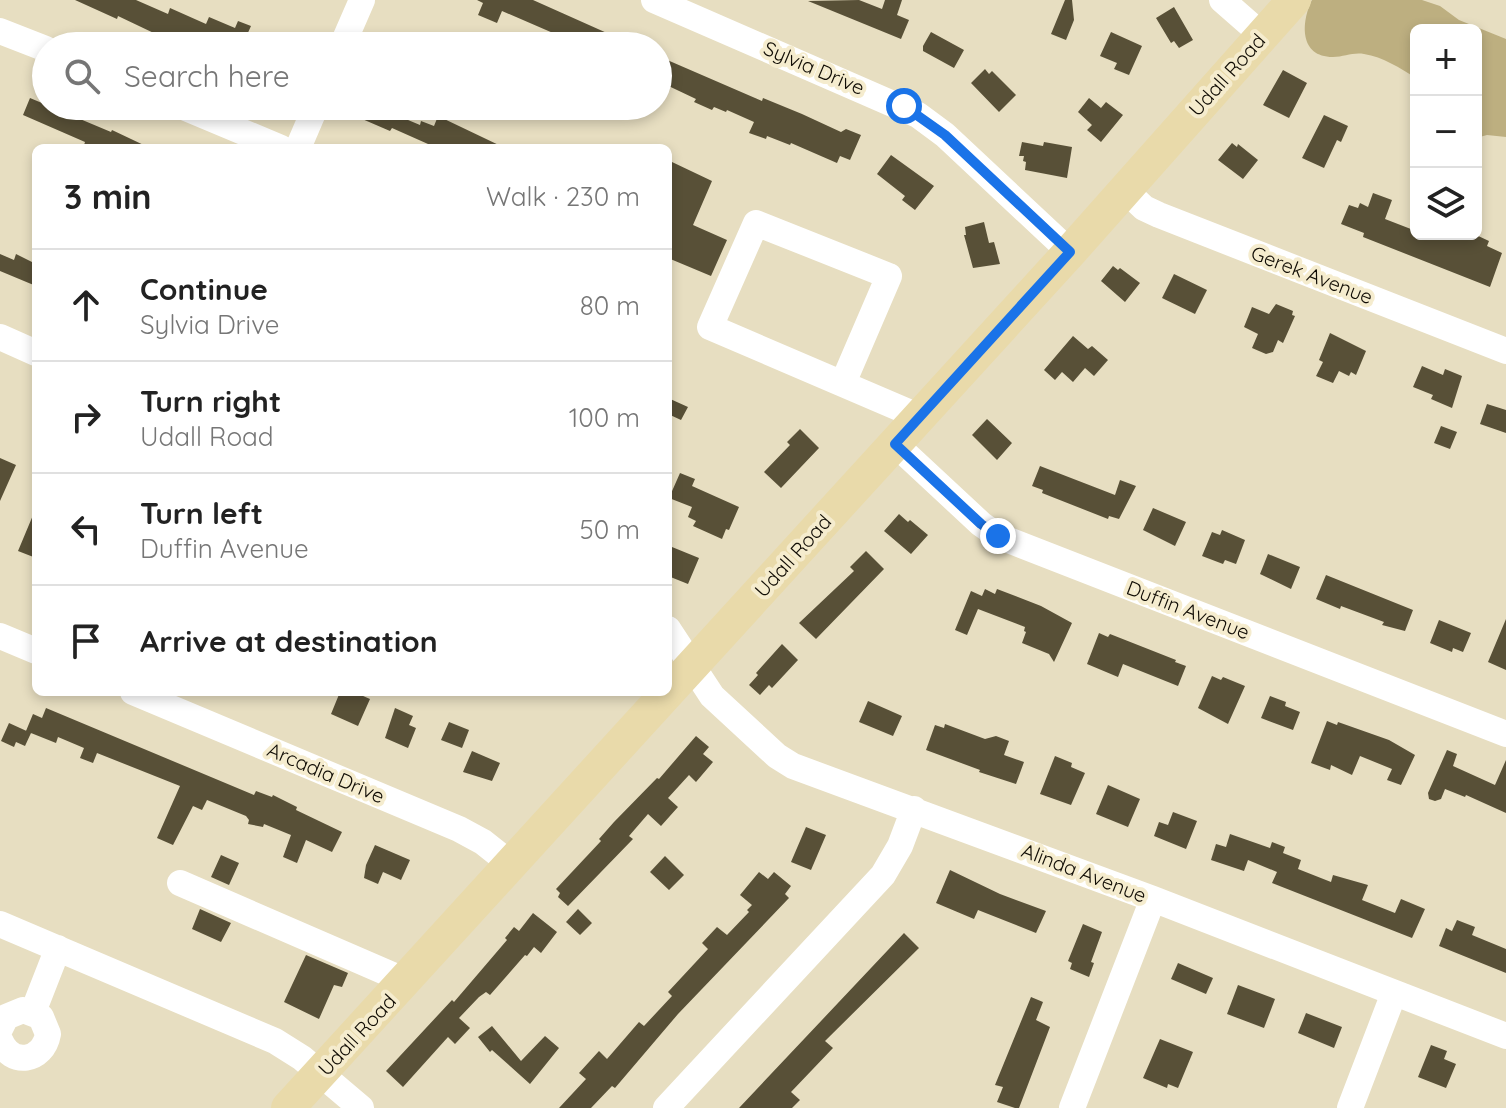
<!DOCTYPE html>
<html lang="en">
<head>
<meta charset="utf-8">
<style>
  :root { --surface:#fff; --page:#f6f6f6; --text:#222; --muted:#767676; --line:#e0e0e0 }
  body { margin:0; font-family:Quicksand,sans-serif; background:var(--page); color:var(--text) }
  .controls { position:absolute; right:24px; top:24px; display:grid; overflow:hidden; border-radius:12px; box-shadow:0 4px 12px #0003 }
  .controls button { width:72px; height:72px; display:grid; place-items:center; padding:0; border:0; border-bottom:2px solid var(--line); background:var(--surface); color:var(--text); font:40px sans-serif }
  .stop { position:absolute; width:24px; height:24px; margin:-18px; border:6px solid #1a73e8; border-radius:50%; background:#fff }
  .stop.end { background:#1a73e8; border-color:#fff; box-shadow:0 2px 8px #0008 }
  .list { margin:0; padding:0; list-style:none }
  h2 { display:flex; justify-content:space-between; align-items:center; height:104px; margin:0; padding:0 32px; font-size:34px }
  h2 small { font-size:26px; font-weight:400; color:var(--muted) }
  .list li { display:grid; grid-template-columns:52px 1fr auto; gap:24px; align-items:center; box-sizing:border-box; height:112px; padding:0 32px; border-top:2px solid var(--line) }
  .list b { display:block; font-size:30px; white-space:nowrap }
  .list p { margin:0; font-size:26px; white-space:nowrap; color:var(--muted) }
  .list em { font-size:26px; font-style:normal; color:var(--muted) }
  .icon { flex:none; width:44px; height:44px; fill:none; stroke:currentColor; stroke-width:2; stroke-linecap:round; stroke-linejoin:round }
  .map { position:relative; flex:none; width:1506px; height:1108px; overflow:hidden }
  .search { position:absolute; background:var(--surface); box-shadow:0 4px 12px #0003; left:32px; top:32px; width:640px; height:88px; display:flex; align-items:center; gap:20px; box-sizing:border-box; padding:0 28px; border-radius:44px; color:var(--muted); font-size:30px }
  .panel { position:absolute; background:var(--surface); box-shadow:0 4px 12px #0003; left:32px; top:144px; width:640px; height:552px; border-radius:12px }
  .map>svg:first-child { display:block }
  .forest { fill:#bdaf80 }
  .building { fill:#585037 }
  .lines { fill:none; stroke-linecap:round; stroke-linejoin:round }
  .minor { stroke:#fff; stroke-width:26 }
  .major { stroke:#e9daaa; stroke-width:34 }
  .route { stroke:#1a73e8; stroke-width:10 }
  .labels { text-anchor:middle; stroke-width:8; stroke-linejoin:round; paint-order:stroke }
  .street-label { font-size:20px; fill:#100c04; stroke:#f5ecce }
</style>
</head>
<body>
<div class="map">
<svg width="1506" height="1108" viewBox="0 0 1506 1108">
  <rect width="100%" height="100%" fill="#e7dec1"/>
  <path class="forest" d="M1312 0H1422L1440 6 1459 20 1506 39V137L1487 135 1476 138V30H1416V78C1400 68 1383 57 1364 54 1353 52 1344 57 1333 57 1299 57 1301 22 1312 0Z"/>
  <path class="building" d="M75 0H136L168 14 170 8 206 24 209 17 235 28 238 21 251 26 242 46H181L118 16 117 19Z
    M477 0H533L636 46H583L502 11 497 23 478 15 483 3Z
    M859 0 882 9 885 0H902L897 15 909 20 901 39 808 1Z
    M1065 0H1072L1074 20 1066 40 1051 34Z
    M1174 7 1193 40 1179 48 1174 41 1171 43 1156 18Z
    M931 32 964 50 954 68 923 51V46Z
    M1111 32 1142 46 1129 75 1114 69 1117 63 1100 56Z
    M658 56 762 101 763 98 802 114 841 132 846 129 861 135 850 160 840 156 837 163 791 143 790 145 767 136 766 139 749 133 754 122 727 110 726 112 714 107 712 110 694 102 696 99 658 81Z
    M985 69 989 74 992 71 1016 95 999 112 971 83Z
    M1283 70 1307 83 1289 118 1263 105Z
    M30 98 111 132 112 130 150 148H92L84 145 85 142 23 115Z
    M1089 98 1101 108 1106 102 1123 115 1101 142 1087 130 1092 125 1078 112Z
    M332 106H391L389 112 420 125 421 121 434 126 438 116 505 148H437L392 128 390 131Z
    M1324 115 1348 126 1341 142 1337 140 1324 168 1302 158Z
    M1022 142 1043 146 1044 142 1072 147 1067 178 1025 170 1026 162 1023 161 1024 156H1019Z
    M1232 143 1237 147 1238 144 1258 160 1243 179 1218 160Z
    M891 155 934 186 915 210 902 200 905 196 877 174Z
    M672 162 712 181 693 225 727 240 711 276 668 258V172Z
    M1373 193 1392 200 1385 219 1416 231V234H1474L1489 241 1487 246 1502 253 1490 287 1363 237 1364 233 1341 224 1349 205 1358 208 1360 203 1368 207Z
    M984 222 989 243 994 242 1000 264 973 268 964 235H966L965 227Z
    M0 254 14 260 16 254 36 264V286L0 271Z
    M1113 266 1118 270 1120 268 1140 283 1125 302 1101 281Z
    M1174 274 1207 290 1195 314 1162 298Z
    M1276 304 1293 311 1292 315 1295 316 1283 343 1278 340 1273 352 1266 354 1252 348 1258 334 1244 327 1252 307 1269 314Z
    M1330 333 1366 351 1356 375 1351 372 1349 376 1339 371 1333 383 1316 376 1323 362 1319 360Z
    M1073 336 1088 349 1092 346 1108 360 1094 376 1085 368 1073 382 1062 372 1055 380 1044 370Z
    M1422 366 1443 375 1445 369 1462 376 1452 408 1431 399 1433 395 1413 387Z
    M668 398 688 407 681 420 668 414Z
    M1487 404 1506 410V433L1480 424Z
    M987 419 1012 443 997 460 972 435Z
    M1441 426 1457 432 1450 449 1434 443Z
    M800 429 819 448 781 488 764 472 790 445 787 442Z
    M0 458 16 465 0 501Z
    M1040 466 1115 495 1120 480 1136 486 1119 519 1109 516 1108 519 1042 493 1043 490 1032 486Z
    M680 473 695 479 692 486 739 507 729 530 726 529 722 539 693 526 696 521 688 517 692 507 669 498Z
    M36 508V558L18 551Z
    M1153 508 1186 522 1175 546 1143 530Z
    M899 514 908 522 910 520 928 535 911 554 884 531Z
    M1222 530 1245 540 1236 564 1225 560 1223 564 1202 556 1212 532 1220 535Z
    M672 547 699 558 688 584 668 576V556Z
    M866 551 884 569 816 639 799 623 854 571 850 567Z
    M1268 554 1300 567 1291 589 1260 574Z
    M1326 575 1413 610 1405 631 1382 625 1384 622 1341 606 1340 609 1316 599Z
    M985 589 995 594 997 589 1041 606 1072 623 1054 662 1049 654 1022 643 1026 632 1024 631 1025 627 978 609 967 635 955 630 971 591 982 596Z
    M1506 619V670L1488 662Z
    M1439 620 1471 633 1463 652 1453 648 1452 652 1430 643Z
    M1099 633 1108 637 1110 634 1176 660 1175 662 1186 666 1178 686 1123 664 1118 677 1087 664Z
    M782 644 798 660 772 688 769 685 760 695 749 685 758 675 756 673Z
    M1212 676 1221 680 1223 677 1245 686 1228 724 1198 708Z
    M340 692H354L370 699 358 726 331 714Z
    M1270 696 1286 702 1285 706 1300 712 1293 730 1261 718Z
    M868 701 902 716 893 736 859 722Z
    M46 708 254 795 256 791 272 797 273 795 297 807 296 810 342 832 332 852 306 840 297 863 283 857 291 835 264 824 263 827 248 824 249 820 246 816 207 800 202 810 193 806 173 845 157 838 180 786 97 753 93 763 80 758 84 748 58 737 56 743 26 731 33 714 42 718Z
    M395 708 413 716 409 725 416 728 408 748 385 738Z
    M1327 721 1337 725 1338 722 1389 740 1415 755 1401 785 1387 780 1392 769 1360 756 1352 775 1331 765 1330 770 1311 763Z
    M449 722 469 730 462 748 441 740Z
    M9 723 31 733 25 746 16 742 14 747 1 741Z
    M945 724 985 739 996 736 1009 741 1004 755 1024 762 1016 784 979 772 980 770 926 750 935 725 944 728Z
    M696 736 709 747 703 754 713 762 696 782 689 775 668 798 678 807 661 826 648 814 629 836 633 839 568 906 558 897 560 893 556 889 601 841 599 839 614 822 657 778 659 779Z
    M1447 750 1457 754 1453 766 1495 785 1506 760V813L1466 795 1465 797 1445 789 1441 799 1435 801 1429 799 1428 793Z
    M472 751 500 763 492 781 463 772Z
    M1055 756 1072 763 1071 767 1085 773 1071 805 1040 794Z
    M1108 785 1140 799 1128 827 1096 814Z
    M1173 812 1197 821 1186 849 1154 836 1159 822 1168 825Z
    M806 827 826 835 811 870 791 862Z
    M1230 834 1270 848 1272 842 1285 847 1283 853 1301 860 1298 869 1331 882 1333 875 1368 885 1362 900 1395 913 1401 899 1425 909 1412 938 1272 883 1277 872 1248 860 1244 871 1211 860 1216 844 1226 847Z
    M375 845 410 860 401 880 383 872 378 884 364 878 366 865Z
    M221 855 239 863 229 885 211 877Z
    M665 856 684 875 669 890 650 872Z
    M950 870 1000 894 1046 911 1036 933 978 910 974 919 936 903Z
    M759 872 768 879 774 872 791 886 785 894 789 898 678 1014 615 1088 612 1086 591 1108H559L586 1079 579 1073 599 1051 607 1059 639 1022 644 1026 672 996 668 992 708 949 702 943 717 927 727 935 749 912 747 910 752 905 740 895Z
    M200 909 231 923 221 942 192 929Z
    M578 909 592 923 580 935 566 922Z
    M533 913 557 932 541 953 534 947 527 956 525 955 490 995 486 992 479 997 459 1018 470 1028 455 1044 448 1037 403 1087 386 1071 452 1000 454 1002 507 940 505 938 514 927 519 931Z
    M1457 920 1475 927 1472 935 1506 949V973L1439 946 1446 928 1452 931Z
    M1083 924 1102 932 1091 962 1094 963 1089 977 1070 969 1072 963 1068 961Z
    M904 933 919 948 825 1041 833 1048 791 1092 800 1100 792 1108H739Z
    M306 955 348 973 342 987 334 985 319 1019 284 1002Z
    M1178 963 1213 978 1206 994 1171 979Z
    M1238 985 1275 999 1264 1028 1227 1014Z
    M1031 997 1043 1002 1036 1020 1050 1027 1019 1108H1015L997 1102 1003 1087 995 1085Z
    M1306 1013 1342 1027 1334 1048 1298 1033Z
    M492 1026 521 1061 545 1036 559 1048 530 1084 492 1050 490 1052 478 1037Z
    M1160 1039 1193 1052 1178 1088 1168 1084 1167 1088 1143 1078Z
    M1431 1045 1447 1051 1444 1059 1456 1064 1446 1088 1418 1077Z"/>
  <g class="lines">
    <path class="minor" d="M654 0 918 115 945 135 1070 252
      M1222 0 1262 35
      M0 31 46 49
      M342 46 362 0
      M181 106 281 148
      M298 148 316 106
      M1125 190 1144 208 1159 215 1506 351
      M0 337 36 353
      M843 383 889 276 756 223 710 327 920 417
      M895 444 981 524 998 536 1506 734
      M668 629 712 696 777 756 793 766 1153 899 1506 1036
      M0 636 36 651
      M133 692 459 829 483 842 512 865
      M180 883 406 981
      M0 924 275 1041 302 1058 361 1108
      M33 1012 58 948
      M0 1029 6 1017 23 1010 41 1017 48 1034C43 1062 11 1067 0 1040
      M666 1108 883 875 900 846 914 809
      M1072 1108 1153 899
      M1350 1108 1394 993"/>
    <path class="major" d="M288 1108 1070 252 1294 0"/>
  </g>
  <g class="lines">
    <path class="route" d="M904 106 945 135 1070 252 895 444 981 524 998 536"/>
  </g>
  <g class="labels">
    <g class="street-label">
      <text transform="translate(814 68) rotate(23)" y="7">Sylvia Drive</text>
      <text transform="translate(1227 75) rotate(-48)" y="7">Udall Road</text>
      <text transform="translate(1312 275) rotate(21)" y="7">Gerek Avenue</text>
      <text transform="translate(793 556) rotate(-48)" y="7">Udall Road</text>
      <text transform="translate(1188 610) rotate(21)" y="7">Duffin Avenue</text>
      <text transform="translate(326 773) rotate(23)" y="7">Arcadia Drive</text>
      <text transform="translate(1084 873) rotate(21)" y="7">Alinda Avenue</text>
      <text transform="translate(357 1035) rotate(-47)" y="7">Udall Road</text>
    </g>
  </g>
</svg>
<div class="controls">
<button>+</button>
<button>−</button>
<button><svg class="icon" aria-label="layers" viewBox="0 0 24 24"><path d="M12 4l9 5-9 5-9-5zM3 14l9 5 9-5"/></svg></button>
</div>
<div class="stop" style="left:904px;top:106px"></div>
<div class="stop end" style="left:998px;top:536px"></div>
<div class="search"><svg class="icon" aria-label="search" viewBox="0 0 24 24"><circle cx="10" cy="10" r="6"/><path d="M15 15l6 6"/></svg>Search here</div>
<section class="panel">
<h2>3 min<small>Walk · 230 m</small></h2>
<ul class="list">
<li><svg class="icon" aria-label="ahead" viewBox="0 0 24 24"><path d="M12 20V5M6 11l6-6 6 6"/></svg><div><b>Continue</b><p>Sylvia Drive</p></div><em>80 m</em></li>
<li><svg class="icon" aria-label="right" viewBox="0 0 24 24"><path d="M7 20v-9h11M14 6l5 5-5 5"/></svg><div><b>Turn right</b><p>Udall Road</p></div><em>100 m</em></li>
<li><svg class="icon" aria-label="left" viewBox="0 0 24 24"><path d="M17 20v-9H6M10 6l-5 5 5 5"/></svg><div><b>Turn left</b><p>Duffin Avenue</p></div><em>50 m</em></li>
<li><svg class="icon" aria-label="arrive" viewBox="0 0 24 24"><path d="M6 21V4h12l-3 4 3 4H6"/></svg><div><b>Arrive at destination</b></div></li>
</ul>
</section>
</div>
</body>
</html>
